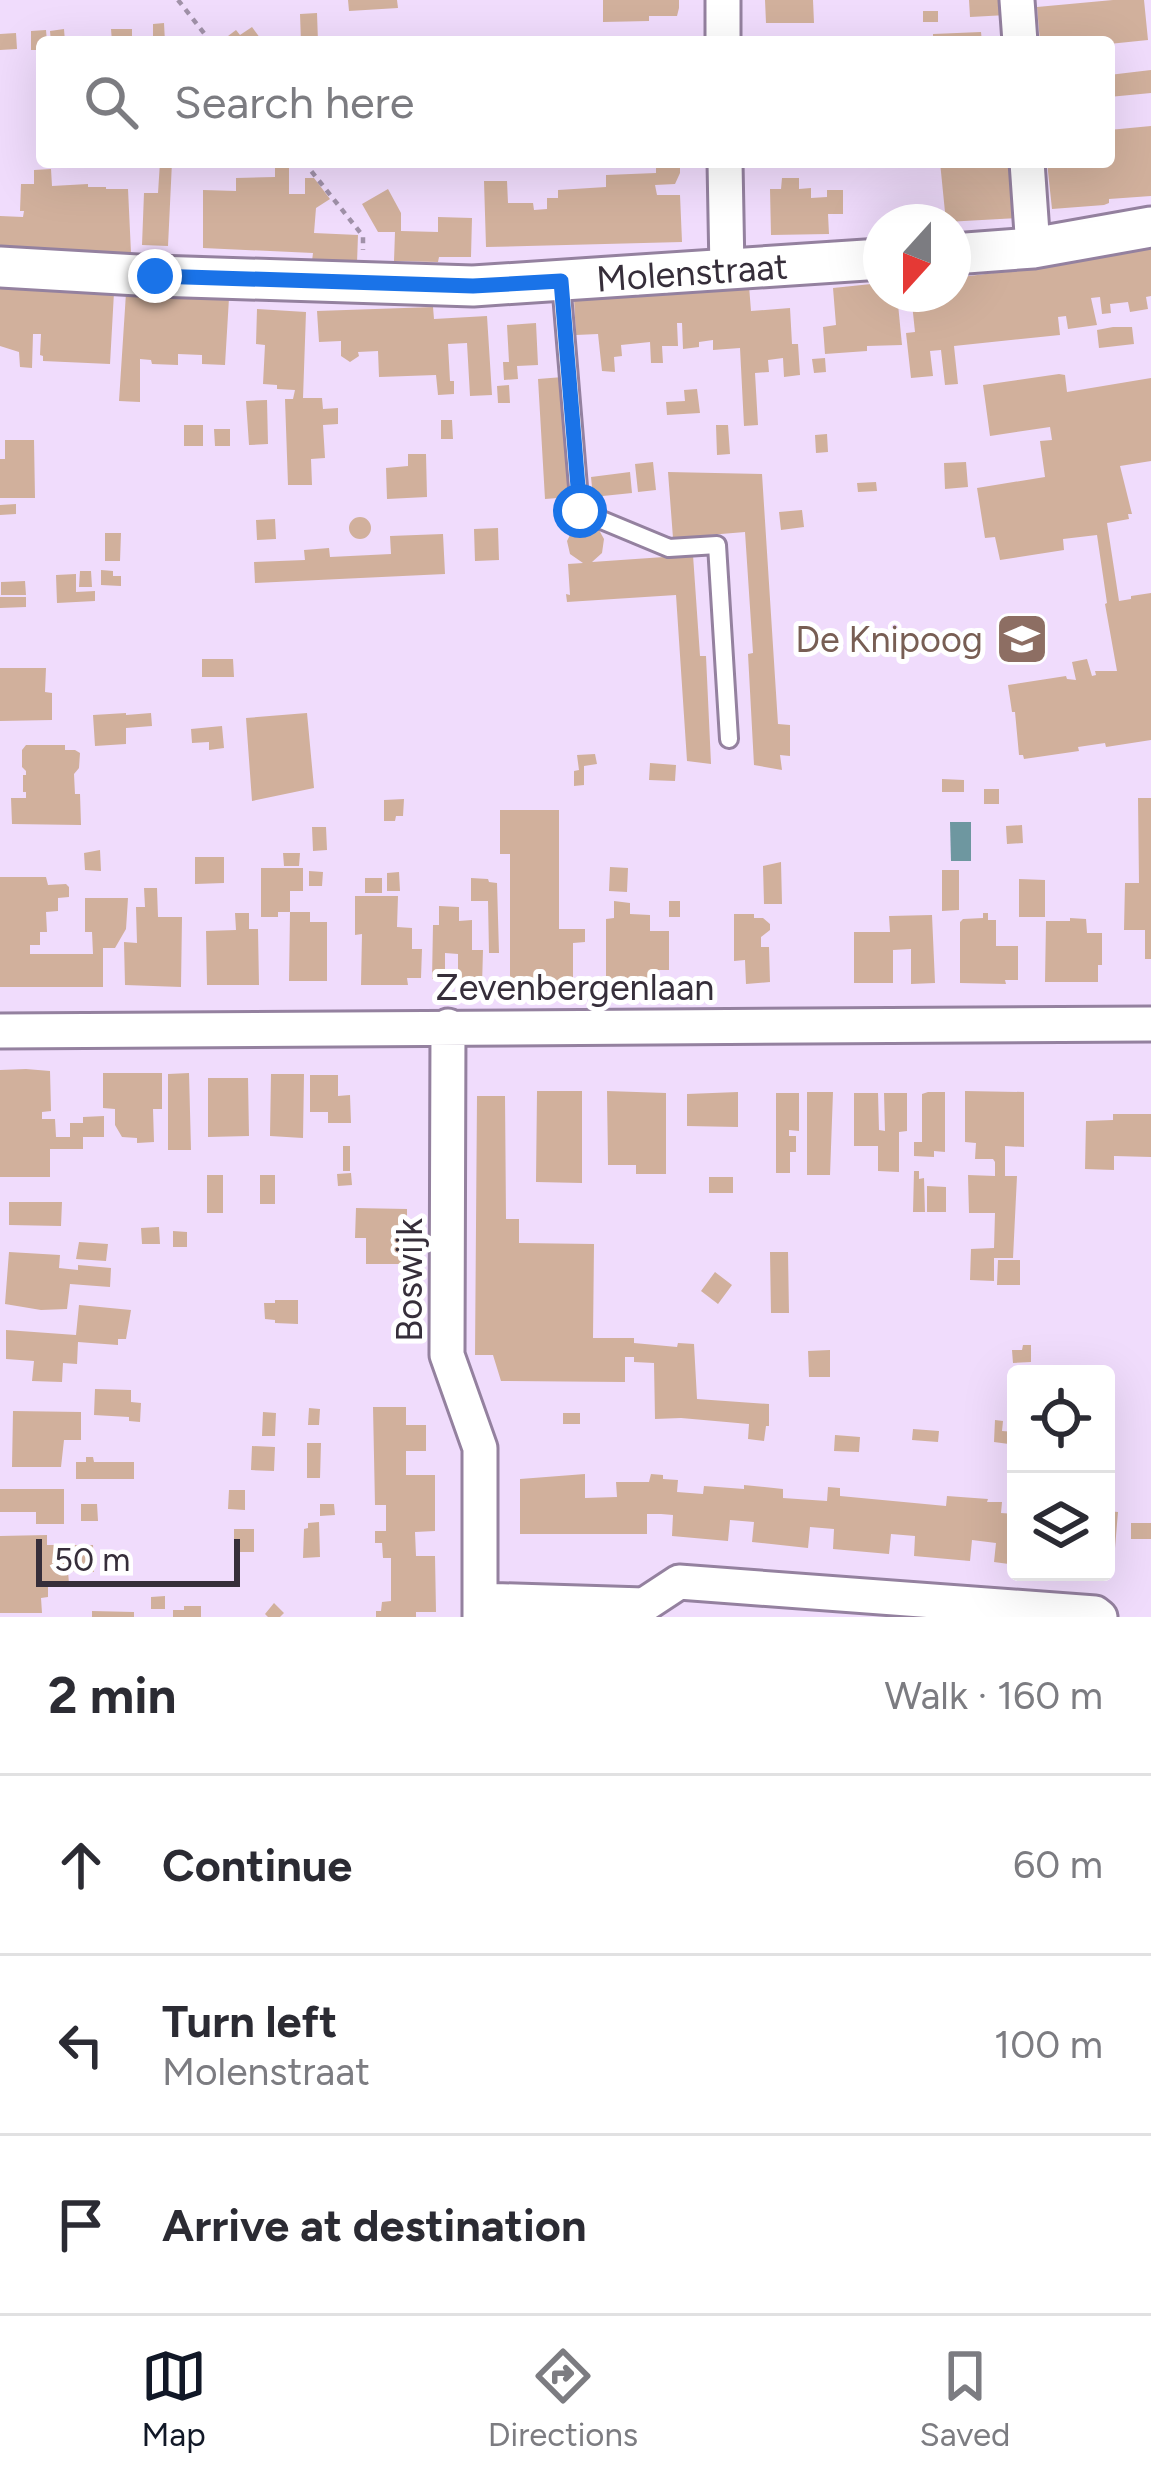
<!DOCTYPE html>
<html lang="en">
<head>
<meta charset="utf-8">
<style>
  :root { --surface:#fff; --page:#f2f2f3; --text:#2b2b33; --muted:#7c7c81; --line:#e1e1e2; --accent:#111827 }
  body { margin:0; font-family:Figtree,sans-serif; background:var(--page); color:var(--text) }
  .controls { position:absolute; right:36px; bottom:36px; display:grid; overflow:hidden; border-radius:12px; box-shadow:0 12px 48px #0002 }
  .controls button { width:108px; height:108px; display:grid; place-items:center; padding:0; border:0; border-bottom:3px solid var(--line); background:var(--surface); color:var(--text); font:60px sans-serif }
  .compass { position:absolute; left:863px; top:204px; width:108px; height:108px; border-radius:50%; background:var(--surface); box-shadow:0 12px 48px #0002; rotate:201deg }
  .scale { position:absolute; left:36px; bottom:30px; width:204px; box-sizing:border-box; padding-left:12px; border:6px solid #362e3a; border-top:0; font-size:33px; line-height:42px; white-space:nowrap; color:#362e3a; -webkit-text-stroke:9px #fff; paint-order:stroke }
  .stop { position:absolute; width:36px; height:36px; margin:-27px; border:9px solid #1a73e8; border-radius:50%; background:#fff }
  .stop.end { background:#1a73e8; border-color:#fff; box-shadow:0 3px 12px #0008 }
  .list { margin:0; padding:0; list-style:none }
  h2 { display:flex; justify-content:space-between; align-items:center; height:156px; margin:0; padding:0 48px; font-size:51px }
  h2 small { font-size:39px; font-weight:400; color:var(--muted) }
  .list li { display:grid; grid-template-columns:78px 1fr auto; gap:36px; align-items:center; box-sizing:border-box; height:180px; padding:0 48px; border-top:3px solid var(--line) }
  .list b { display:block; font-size:45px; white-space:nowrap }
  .list p { margin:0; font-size:39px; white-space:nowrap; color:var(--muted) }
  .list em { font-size:39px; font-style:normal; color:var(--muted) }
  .icon { flex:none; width:66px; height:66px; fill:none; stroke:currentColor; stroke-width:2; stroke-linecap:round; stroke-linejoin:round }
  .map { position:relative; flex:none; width:1151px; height:1617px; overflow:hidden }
  .search { position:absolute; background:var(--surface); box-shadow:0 12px 48px #0002; left:36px; right:36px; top:36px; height:132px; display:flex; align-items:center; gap:30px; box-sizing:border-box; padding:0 42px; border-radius:12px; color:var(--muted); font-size:45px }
  .sheet { height:696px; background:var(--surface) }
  nav { display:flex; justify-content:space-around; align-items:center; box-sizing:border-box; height:168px; border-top:3px solid var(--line); background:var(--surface); font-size:33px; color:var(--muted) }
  nav a { display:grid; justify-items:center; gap:6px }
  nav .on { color:var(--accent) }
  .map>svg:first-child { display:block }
  .water { fill:#6e97a0 }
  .building { fill:#d1b09c }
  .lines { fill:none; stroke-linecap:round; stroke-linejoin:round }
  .service-casing { stroke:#94819f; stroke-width:22 }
  .minor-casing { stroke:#94819f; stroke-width:39 }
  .tertiary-casing { stroke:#94819f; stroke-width:45 }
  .path { stroke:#a091a8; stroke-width:4.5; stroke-dasharray:6 6; stroke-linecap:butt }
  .service { stroke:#fff; stroke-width:16 }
  .minor { stroke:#fff; stroke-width:33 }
  .tertiary { stroke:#fff; stroke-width:39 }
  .route { stroke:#1a73e8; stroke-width:15 }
  .labels { text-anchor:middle; stroke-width:10; stroke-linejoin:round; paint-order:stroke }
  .street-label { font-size:36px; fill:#362e3a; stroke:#fff }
  .education-label { font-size:36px; fill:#785e54; stroke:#fff; text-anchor:end }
</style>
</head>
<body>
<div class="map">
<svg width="1151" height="1617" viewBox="0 0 1151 1617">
  <rect width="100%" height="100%" fill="#f0dcfc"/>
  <path class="water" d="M950 822H971V861H951Z"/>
  <path class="building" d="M348 0H397L398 8 349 11Z
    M603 0H679V8L677 16H649V21L603 22Z
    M765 0H813L814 23H766Z
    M969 0H1007V15L970 17Z
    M1113 0H1144L1148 40 1109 44 1040 42 1037 7Z
    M923 11H938V22H923Z
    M317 13 318 42H301L300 14Z
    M164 23 165 42H153V24Z
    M252 27 263 42H220L236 30 240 35Z
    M64 29 65 42H51L50 31Z
    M111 29H132V42H112Z
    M46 30 47 42H42V50H31V31Z
    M981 32 982 42H933V34Z
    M16 33 17 49 0 50V34Z
    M1151 70V93L1109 97V75Z
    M1151 126V196L1109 199V203L1104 205 1052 209 1047 162H1109V130Z
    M160 162H172L168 246 142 245 144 193H158Z
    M275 162H289V194H305V178H314L330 199 316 208 314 233 358 235 357 263 312 261 313 253 203 248V190L236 191V178L275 177Z
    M656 162H680V173L675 184 655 185 657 195H680L682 242 486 247 484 181H507L508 203H533L534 210 547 209V198H558V190L606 187V175L656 173Z
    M940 162H1014L1020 218 946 222Z
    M51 169 52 186 88 184V187H106V189H128L131 253 36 252 0 248V216L23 217 24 211H20L21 184H34V170Z
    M782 178H799V189L811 188V198L827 197V190H843V214H828L829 234 771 235 770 189H781Z
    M388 189 401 213V231L438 232V217L472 218 471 257H439L438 262 394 261 395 232H378L362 204Z
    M1151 247V296L1146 297 1148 309 1130 312 1128 302 1110 304 1111 313 1102 314 1100 297 1091 298 1097 325 1068 329 1066 316 1058 317 1060 335 954 346 958 384 945 385 941 350 930 351 933 376 911 378 906 333 915 332 911 294H953V278L1052 266Z
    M881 283V294H897L902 345 867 346V351L825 354 823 327 836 325 833 288Z
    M749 286 751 311 790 308 792 344H798L800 375 784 377 783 358 768 360 769 372 755 373 758 425 744 426 740 348 713 350V340L699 342V347L683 349 682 323H677L678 346H662L663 363H651L650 342 621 345 622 356 614 357 615 372 602 371 598 334 576 335 574 299Z
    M0 287 114 292 110 364 43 361V356L40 355 41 334H33L32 368 20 367 19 352 0 346Z
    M126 293 229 298 225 365 202 364V355L178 354V365L152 364 151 360 140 359V402L119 401Z
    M433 307 434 319 487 316 492 395 470 396 467 343 448 344 450 381H454V394L438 395 436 375 379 377 378 351 358 352 359 356 350 362 341 356V341L319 342 317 311Z
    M257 309 306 312 303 398H322L323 409 338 408V424L323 425 325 458 311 459 312 485H288L285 399H293L295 390 277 389V385L263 384 265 345 256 344Z
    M536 323 538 365 517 366 518 379 504 380 503 362H509L507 325Z
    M1113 327H1132L1134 344 1099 348 1097 330Z
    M825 358 826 372 814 373 812 359Z
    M1059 374 1065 375 1067 392 1151 378V461L1120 466 1132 514H1128L1129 519 1107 523 1119 601 1131 599V596L1151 593V740L1106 747 1105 743 1078 747 1079 751 1024 759 1023 755H1019L1015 712H1012L1008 685 1066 676 1067 679 1076 680 1072 662 1087 659 1092 676 1096 675 1095 671H1117L1105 604 1107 603 1097 535 1063 539 1064 550 1000 560 995 537 985 538 977 488 1045 477 1040 441 1052 440 1050 427 990 436 983 385Z
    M563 377 571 497 545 499 538 379Z
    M509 385 510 403H498L497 386Z
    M697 389 700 413 667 415 666 402 685 401 684 390Z
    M267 400 268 444 249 445 246 401Z
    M441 420H452L453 439H441Z
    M184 425H203V446H184Z
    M716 425H728L730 454 717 455Z
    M214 429H230V446H215Z
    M827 434 828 452 816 453 815 435Z
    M5 440H34L35 498H0V459H5Z
    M408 454H426L427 497 387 499 386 468 408 466Z
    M653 462 656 490 638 492 635 464Z
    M966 462 968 487 945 489 944 463Z
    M630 472 632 493 593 497 591 477Z
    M668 472 762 474 778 724 790 725V756L780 755 782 770 754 765 748 654 753 653 745 532 673 538Z
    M876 482 877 491 858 492 857 483Z
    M16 504V514L0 515V505Z
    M802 510 804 527 781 530 779 512Z
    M349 528a11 11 0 1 1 22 0a11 11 0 1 1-22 0Z
    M275 519 276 539 257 540 256 520Z
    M586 525 599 530 604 539 602 553 592 562 693 555 700 656H706L711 764 687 761 676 595 567 602 566 594 570 595 568 564 583 563 570 554 567 541 573 529Z
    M498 528 499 560 475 561 474 529Z
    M105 533H121L120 561H105Z
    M443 534 445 574 255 583 254 562 305 560 304 550 329 548 330 557 391 554 390 536Z
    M101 570 113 571V576H121V586L101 585Z
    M80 571H91L92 587H79Z
    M76 574V592L95 591V601L57 603 56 575Z
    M25 581 26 595H1V582Z
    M0 597H26V607L0 608Z
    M202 659H233L234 677H202Z
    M0 668H46L45 692 52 693V720L0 721Z
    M126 713V715L151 713 152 726 126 728V744L95 746 93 715Z
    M307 713 314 788 252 801 246 718Z
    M222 726 224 748 209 750V742L192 743 191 729Z
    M26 745H65V750H75L80 753 79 768 74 774 75 794H80L81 825 12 824 11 798H26V792H23V775H26V771L22 767V750Z
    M595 754 597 764 584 766V785L574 786V771L579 770 577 755Z
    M650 763 676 765 675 781 649 780Z
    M942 779 964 780V792H942Z
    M984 789H999V804H984Z
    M1138 798H1151V959H1145V930H1124L1125 883H1139Z
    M404 799 403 816H396L395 821H384V800Z
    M500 810H559V929H585V942L573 943V987L510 988V854H500Z
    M1022 825 1023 843 1007 844 1006 826Z
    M312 827H326L327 850 313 851Z
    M100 850 101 871 85 870 84 853Z
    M283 853H300L299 866H284Z
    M195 857H224V883L195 884Z
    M781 862 782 904H764L763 866Z
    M610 867 628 868 627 892 609 891Z
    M261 868H303V891H290V912H310V922H327V981H289L290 912H278V917H261Z
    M942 870H959V910L942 911Z
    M309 871 323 872 322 886H309Z
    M399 872 400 891H387V873Z
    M0 877H46L48 885 66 884 69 887V897L58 898V911L46 912 47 932H40V945H30V954H93L92 932H85V898H128L126 929 115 948H103V987H0Z
    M365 878H382V893H365Z
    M471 878 488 879 489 882 497 883 499 953H489L488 901H471Z
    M1019 879 1045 880V917H1019Z
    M144 888H157L158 917H182L181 987 125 985 124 942 137 943 136 907H145Z
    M355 896H398L397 927 412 928V949H422L421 978H407L408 985H361L362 934 355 935Z
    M614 901 630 903V914L650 915V931H669V970H655V984H606V919L614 918Z
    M669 901H680V917H669Z
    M439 906 459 907V921L472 920V950H483L482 986 458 985V954L445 953V979H432L433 925H439Z
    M235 913H249V929H258L259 985H207L206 931 236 930Z
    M983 913H988V920H996V946H1018V980H1005L1006 984 960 983V922L963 919 983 918Z
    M734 914H754V918H763L770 924V930L761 937V947H769L770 982 746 984 745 960 734 961Z
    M932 915 935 983 911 984V949L893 950V983H854V932H890L889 916Z
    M1070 918 1086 919 1087 933H1102V965H1098V982H1045L1046 921H1070Z
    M26 1069 50 1071 51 1111 42 1112V1119H55L56 1137H70V1123H83V1117L104 1116V1137H83V1149H50V1177H0V1070Z
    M103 1073H162V1109H153L154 1142 137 1143V1138L122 1137 115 1125V1109L103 1108Z
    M189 1073 191 1150H168V1074Z
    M271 1074H304L303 1138 270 1136Z
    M310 1075H338V1096L350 1095 351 1123H328V1112H310Z
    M208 1078H248L249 1136 208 1137Z
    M537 1091H582V1183L536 1182Z
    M607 1091 666 1093V1174H636V1165H608Z
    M965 1091 1024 1092V1147L1005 1146V1176H1017L1013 1258H994V1281L970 1280 971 1249 994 1248 995 1213H969L968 1175 995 1176V1162L993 1159H975L976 1143 965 1142Z
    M738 1092V1127L687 1126V1094Z
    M807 1092H833L830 1175H807Z
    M928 1092H945V1152L934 1151V1157L914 1156V1142H922V1094Z
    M776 1093H799V1131L789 1130V1136H796V1152H790V1173H776Z
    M854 1093H878L879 1130 885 1131 884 1093H907V1131L899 1132V1172L878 1171V1146H854Z
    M477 1096H505L506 1219H519V1243L594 1244 593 1338H634V1343L677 1347 678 1343 694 1344 697 1399 769 1404V1426H766L764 1441 748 1439 749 1424 681 1418 655 1419 654 1363 634 1362V1357H625V1382L501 1381 493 1355H475Z
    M1113 1114H1151V1157L1114 1156V1170L1085 1169 1086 1121 1113 1120Z
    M343 1146H350V1171H343Z
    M914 1171H919V1179L924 1178 925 1212H913Z
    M351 1173 352 1185 338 1186 337 1174Z
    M207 1175H223V1213H207Z
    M260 1175H275V1204H260Z
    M709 1177H733V1193H709Z
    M927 1186 946 1187V1212H927Z
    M9 1202H62L61 1226 9 1225Z
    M356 1208 407 1209V1264H366V1238H355Z
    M159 1227 160 1244H142L141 1228Z
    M173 1231 187 1232V1247H173Z
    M79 1242 108 1244 106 1261 76 1259Z
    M9 1252 60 1255 59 1268 78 1270V1265L111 1268 110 1287 70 1284 67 1309 41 1310 5 1304Z
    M770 1252H788L789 1313H771Z
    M998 1260H1020V1285H997Z
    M715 1272 732 1285 718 1304 701 1291Z
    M275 1300H298V1324L275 1323V1320L265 1319 264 1303H275Z
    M79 1305 131 1310 126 1339H118V1345L78 1342 77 1364 63 1363 62 1382 32 1381 34 1361 6 1359V1330L76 1335Z
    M1023 1345H1031V1362L1013 1363 1012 1350H1022Z
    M830 1350V1377H809L808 1351Z
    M95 1389 131 1390V1402L141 1403 140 1422 129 1421V1417L94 1415Z
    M373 1407H406V1425H426V1451H406V1475H435V1531L415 1532 416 1556H435L436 1612H416V1617H376V1611H381L382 1602 391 1601V1558H383L382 1543H375V1531H386V1505H375Z
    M309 1408 320 1409 319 1425H308Z
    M13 1411 81 1412V1440H64L61 1467H12Z
    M263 1412 276 1413 275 1436H262Z
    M563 1413H580V1424H563Z
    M995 1420 1003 1421 1002 1431 1016 1432V1445L994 1442Z
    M913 1429 939 1431 938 1442 912 1440Z
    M835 1435 860 1437 859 1452 834 1451Z
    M307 1443H321L320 1478H307Z
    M252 1446 275 1447 274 1471 251 1470Z
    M86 1457H93L94 1462H134V1479H76V1462H86Z
    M585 1474V1498L617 1497 616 1482H649L651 1474 663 1475V1479L678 1480 677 1492 703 1494 704 1486 744 1489V1485L783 1489V1498L827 1501 828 1487 840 1488V1496L946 1506 947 1496 988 1499 987 1502H1002L1001 1513 1016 1514V1565L994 1562 996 1543 972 1540 970 1561 914 1556 915 1536 891 1534 889 1554 833 1549 834 1529 810 1527 808 1548 752 1542 754 1522 730 1520 728 1541 672 1536 673 1515 661 1514H647V1534H520V1479Z
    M0 1489H64V1524H36V1512H0Z
    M229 1490H245V1510L228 1509Z
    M81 1504H97L98 1521H81Z
    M320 1504H334L335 1515 320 1516Z
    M1106 1511 1118 1512 1113 1572H1106Z
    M319 1522 320 1557 303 1558 304 1529 308 1528V1523Z
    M1131 1523H1151V1539H1131Z
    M234 1529H254V1552H234Z
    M47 1535V1545H93L94 1572 68 1571 69 1584H48V1597L41 1598 42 1613H0V1536Z
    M165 1596V1609H151V1597Z
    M274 1603 284 1613 280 1617H268L265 1614Z
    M184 1606H201V1617H173V1610H184Z
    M92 1611 134 1612V1617H92Z"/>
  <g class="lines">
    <g class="service-casing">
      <path id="service" d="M561 282 580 511 669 548 717 545 729 739"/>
    </g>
    <g class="minor-casing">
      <path id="minor" d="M723 0V42
        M1017 0 1020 42
        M725 162 727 270
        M1027 162 1033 248
        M448 1026 447 1355 480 1448V1617
        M0 1031 1151 1024
        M480 1600 644 1605 679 1582 1095 1613 1100 1617"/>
    </g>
    <g class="tertiary-casing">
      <path id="tertiary" d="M953 254 1033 248 1151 227
        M0 267 155 276 473 286 881 259"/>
    </g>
    <path class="path" d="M178 0 211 42
      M304 162 363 236V250"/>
    <use href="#service" class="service"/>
    <use href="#minor" class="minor"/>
    <use href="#tertiary" class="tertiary"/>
  </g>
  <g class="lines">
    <path class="route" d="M155 276 473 286 561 281 580 511"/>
  </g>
  <defs>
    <g id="school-square" transform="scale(2.7)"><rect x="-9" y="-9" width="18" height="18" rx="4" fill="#8d6e63" stroke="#fff"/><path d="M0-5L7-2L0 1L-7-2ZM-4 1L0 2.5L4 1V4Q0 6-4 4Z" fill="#fff"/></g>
  </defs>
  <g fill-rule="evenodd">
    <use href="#school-square" x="1022" y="639"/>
  </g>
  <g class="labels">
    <g class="street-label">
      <text transform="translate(692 272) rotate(-4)" y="13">Molenstraat</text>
      <text x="575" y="1000">Zevenbergenlaan</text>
      <text transform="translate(409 1280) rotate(-90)" y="13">Boswijk</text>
    </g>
    <g class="education-label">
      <text x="983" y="652">De Knipoog</text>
    </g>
  </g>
</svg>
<div class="controls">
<button><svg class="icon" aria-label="locate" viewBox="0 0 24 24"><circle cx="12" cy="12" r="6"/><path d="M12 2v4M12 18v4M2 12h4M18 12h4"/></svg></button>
<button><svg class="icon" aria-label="layers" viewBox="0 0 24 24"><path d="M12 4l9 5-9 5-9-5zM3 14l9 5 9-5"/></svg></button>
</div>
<svg class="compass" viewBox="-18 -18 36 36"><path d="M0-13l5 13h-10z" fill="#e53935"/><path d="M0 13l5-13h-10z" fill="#7c7c81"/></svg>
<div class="scale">50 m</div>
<div class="stop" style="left:580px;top:511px"></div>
<div class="stop end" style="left:155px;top:276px"></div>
<div class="search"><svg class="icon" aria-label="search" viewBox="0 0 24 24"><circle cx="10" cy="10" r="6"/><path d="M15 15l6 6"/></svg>Search here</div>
</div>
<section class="sheet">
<h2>2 min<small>Walk · 160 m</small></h2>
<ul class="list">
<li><svg class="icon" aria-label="ahead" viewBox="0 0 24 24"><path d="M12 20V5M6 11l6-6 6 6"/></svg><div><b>Continue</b></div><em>60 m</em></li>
<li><svg class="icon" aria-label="left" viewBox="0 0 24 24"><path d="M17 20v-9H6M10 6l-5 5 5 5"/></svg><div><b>Turn left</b><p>Molenstraat</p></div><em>100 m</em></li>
<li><svg class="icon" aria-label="arrive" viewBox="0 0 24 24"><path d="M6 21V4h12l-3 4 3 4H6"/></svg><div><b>Arrive at destination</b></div></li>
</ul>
</section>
<nav>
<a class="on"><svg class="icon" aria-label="map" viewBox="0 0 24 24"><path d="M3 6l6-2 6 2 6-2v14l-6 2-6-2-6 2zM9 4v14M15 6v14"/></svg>Map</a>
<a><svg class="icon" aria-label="directions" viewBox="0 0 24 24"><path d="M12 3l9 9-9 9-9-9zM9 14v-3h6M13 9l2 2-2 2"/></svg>Directions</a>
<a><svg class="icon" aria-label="saved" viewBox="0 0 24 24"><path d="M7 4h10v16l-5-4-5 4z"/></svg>Saved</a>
</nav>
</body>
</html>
